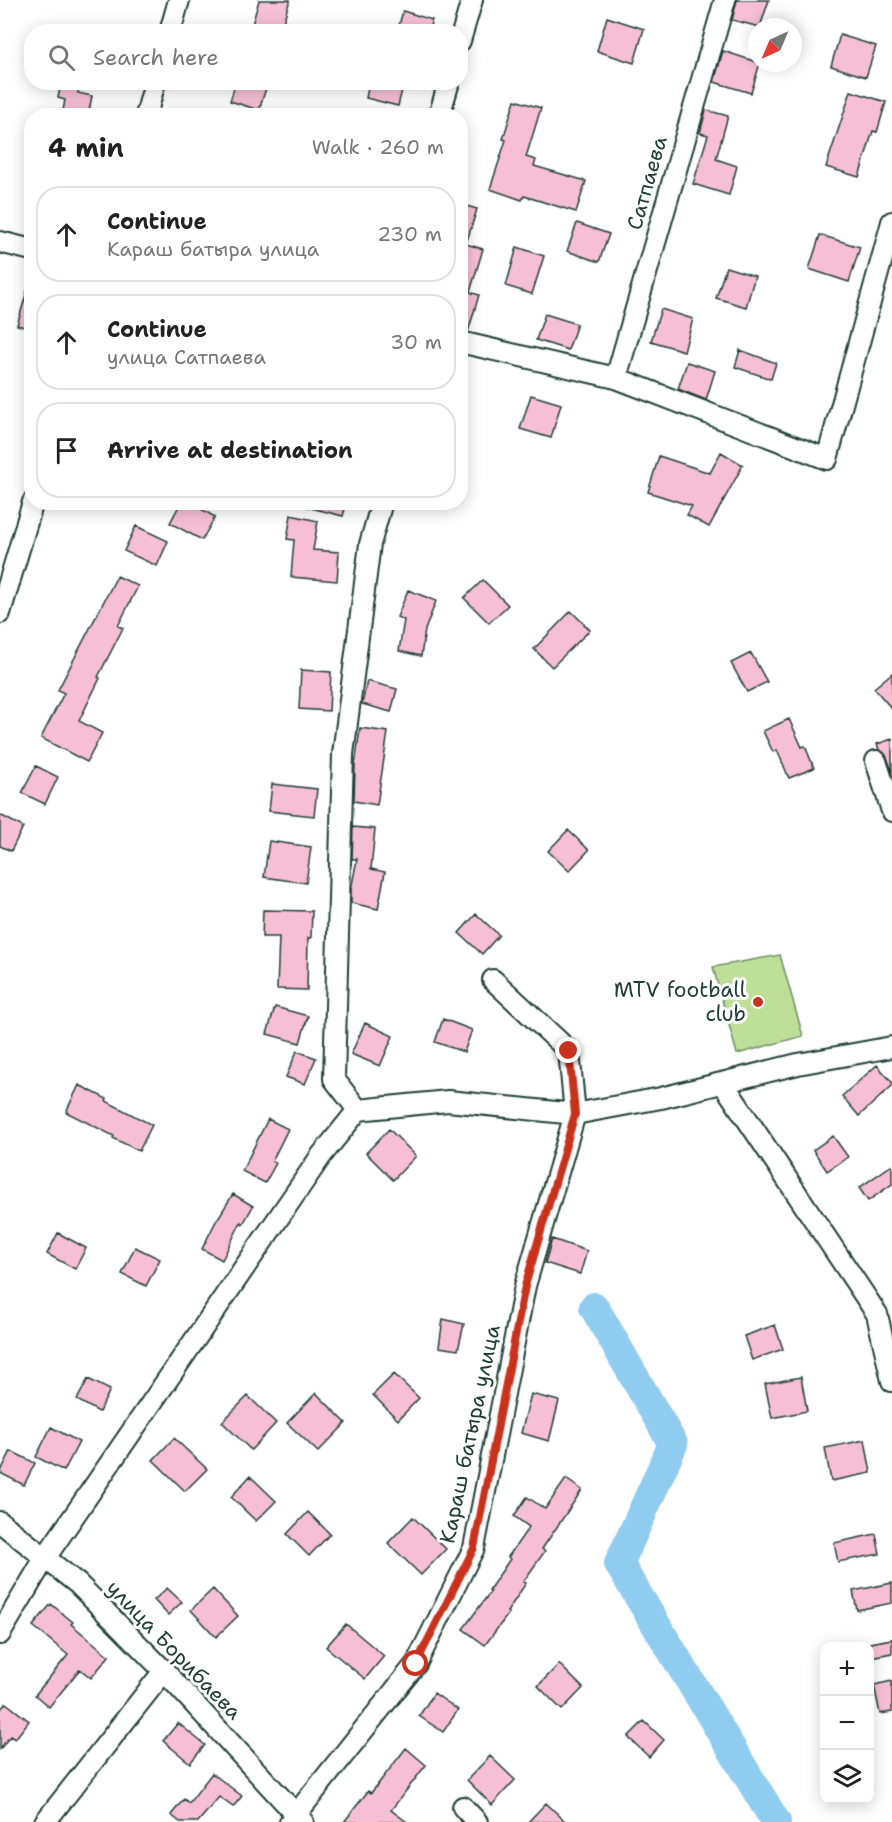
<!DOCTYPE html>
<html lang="en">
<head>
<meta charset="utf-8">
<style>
  :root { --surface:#fff; --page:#f6f6f6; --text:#222; --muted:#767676; --line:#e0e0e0 }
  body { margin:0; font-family:"Shantell Sans",sans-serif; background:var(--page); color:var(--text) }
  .controls { position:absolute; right:18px; bottom:18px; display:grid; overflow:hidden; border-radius:12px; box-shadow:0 3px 15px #0003 }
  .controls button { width:54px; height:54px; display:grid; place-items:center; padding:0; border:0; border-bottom:2px solid var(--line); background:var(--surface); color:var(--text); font:30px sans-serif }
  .compass { position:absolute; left:748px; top:18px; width:54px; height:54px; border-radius:50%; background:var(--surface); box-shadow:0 3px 15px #0003; rotate:224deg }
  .stop { position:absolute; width:18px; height:18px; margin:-14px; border:4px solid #c8321e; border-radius:50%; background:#fff }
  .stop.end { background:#c8321e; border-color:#fff; box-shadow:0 2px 6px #0008 }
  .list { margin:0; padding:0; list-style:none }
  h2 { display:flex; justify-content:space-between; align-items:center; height:78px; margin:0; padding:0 24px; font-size:26px }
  h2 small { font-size:20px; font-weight:400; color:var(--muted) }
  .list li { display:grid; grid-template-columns:39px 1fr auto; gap:18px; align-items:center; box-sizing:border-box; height:96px; margin:0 12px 12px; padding:0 12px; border:2px solid var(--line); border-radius:24px }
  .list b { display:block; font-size:22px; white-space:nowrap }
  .list p { margin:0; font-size:20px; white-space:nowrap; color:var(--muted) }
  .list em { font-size:20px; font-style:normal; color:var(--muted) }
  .icon { flex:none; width:33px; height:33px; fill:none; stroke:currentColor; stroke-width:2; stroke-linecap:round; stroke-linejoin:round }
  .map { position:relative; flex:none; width:892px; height:1822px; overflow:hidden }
  .search { position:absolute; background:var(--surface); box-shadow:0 3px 15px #0003; left:24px; top:24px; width:444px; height:66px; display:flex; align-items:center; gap:15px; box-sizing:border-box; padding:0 21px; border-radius:24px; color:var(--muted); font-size:22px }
  .panel { position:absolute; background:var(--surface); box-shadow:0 3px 15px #0003; left:24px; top:108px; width:444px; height:402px; border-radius:24px }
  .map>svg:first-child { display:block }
  .pitch { fill:#bddf98; stroke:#6e8e66; stroke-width:1.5 }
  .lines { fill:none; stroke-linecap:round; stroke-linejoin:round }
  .river { stroke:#90cbf0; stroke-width:30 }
  .building { fill:#f7bfd6; stroke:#1f3d34; stroke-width:1.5 }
  .street-casing { stroke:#1f3d34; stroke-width:24 }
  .street { stroke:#fff; stroke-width:20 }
  .route { stroke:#c8321e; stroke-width:8 }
  .poi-dot { fill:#c8321e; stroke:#fff; stroke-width:2 }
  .labels { text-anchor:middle; stroke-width:6; stroke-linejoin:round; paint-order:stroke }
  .street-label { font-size:21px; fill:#1f3d34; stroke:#fff }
  .poi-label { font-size:21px; fill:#1f3d34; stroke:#fff; text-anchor:end }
</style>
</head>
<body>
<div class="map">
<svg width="892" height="1822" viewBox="0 0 892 1822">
  <rect width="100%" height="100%" fill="#fff"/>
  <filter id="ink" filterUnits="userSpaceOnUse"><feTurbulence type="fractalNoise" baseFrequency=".0167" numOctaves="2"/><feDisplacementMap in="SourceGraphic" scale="12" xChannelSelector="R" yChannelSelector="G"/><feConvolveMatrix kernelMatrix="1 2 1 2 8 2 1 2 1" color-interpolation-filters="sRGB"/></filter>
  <g filter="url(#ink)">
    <path class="pitch" d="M780 955 803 1036 737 1054 713 967Z"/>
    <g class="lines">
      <path class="river" d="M594 1307 673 1444 619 1564 776 1822"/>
    </g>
    <path class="building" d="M259 0H290L280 32H250Z
      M737 0H769L760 27 732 20Z
      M403 11 432 20 428 32H397Z
      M607 17 644 29 634 63 597 51Z
      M840 35 876 46 866 77 831 66Z
      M723 51 760 63 751 93 714 82Z
      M236 82H268L259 110 230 101Z
      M369 82H404L398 106 366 98Z
      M61 83 79 87 78 93 92 96 88 116H62L65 100 58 98Z
      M851 91 886 102 877 132 873 131 859 177 826 167Z
      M515 100 541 108 526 157 536 160 534 166 586 181 576 212 524 196 522 200 490 189 506 140 503 139Z
      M706 110 728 116 716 159 737 166 729 195 693 184 708 135 700 133Z
      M460 204 477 209 466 244 483 249 470 292 479 295 468 332 460 330Z
      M577 223 609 234 599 262 567 251Z
      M820 235 860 247 849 282 809 269Z
      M517 247 544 256 532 294 506 286Z
      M726 267 755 276 746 307 716 298Z
      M28 288 32 289V329L17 325Z
      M661 309 693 319 684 351 651 341Z
      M545 314 577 324 568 350 536 340Z
      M740 350 776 363 771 379 735 367Z
      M687 362 715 371 706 400 678 389Z
      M531 395 561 404 551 438 520 429Z
      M721 452 743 465 709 527 687 515 692 506 648 492 659 456 710 473Z
      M181 502H189L215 517 202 540 170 523Z
      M308 502H347L343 516 307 507Z
      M291 515 318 521 313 550 339 552 337 581 291 577 294 540 287 539Z
      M136 526 168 541 157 566 124 551Z
      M117 576 138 586 118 626 123 628 98 677 100 678 79 721 102 733 87 762 41 738 64 693 58 690Z
      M483 580 508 605 489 623 464 598Z
      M408 590 436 601 425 630 421 656 399 651 404 620 397 617Z
      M571 611 590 630 552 667 534 649Z
      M751 653 767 682 747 692 731 663Z
      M301 670 331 672 329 711 299 709Z
      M892 673V709L874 688Z
      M367 681 397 689 391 712 362 704Z
      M789 719 802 747 805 746 814 768 789 778 777 750 773 752 763 731Z
      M360 728 388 732 377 805 354 801 355 766Z
      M892 739V772L887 757 884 753 879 750 877 744Z
      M36 766 58 777 45 804 22 793Z
      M272 784 317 789 314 816 269 811Z
      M0 815 23 827 11 851 0 846Z
      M353 827 375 829 371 869 385 872 378 909 351 903V890L357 859H352Z
      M568 830 589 850 569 871 548 851Z
      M269 841 311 847 306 883 264 877Z
      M263 910 312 911 311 938H308L307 990 277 989 279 937H262Z
      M476 914 499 935 482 954 459 933Z
      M275 1007 308 1016 300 1043 267 1034Z
      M443 1019 472 1030 464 1052 435 1042Z
      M365 1023 393 1036 380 1066 351 1054Z
      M297 1051 316 1058 305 1084 286 1077Z
      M877 1065 892 1082V1086L859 1116 842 1096Z
      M79 1085 107 1099 106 1101 152 1125 139 1151 113 1138 114 1136 66 1112Z
      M268 1119 288 1129 272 1161 276 1163 265 1183 242 1171Z
      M389 1129 416 1156 393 1180 366 1153Z
      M833 1136 848 1157 827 1171 813 1150Z
      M892 1165V1184L868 1201 859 1188Z
      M233 1194 253 1206 243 1224 241 1222 222 1260 202 1249 215 1223Z
      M58 1233 86 1248 75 1269 47 1254Z
      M552 1239 587 1251 580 1274 545 1263Z
      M135 1247 160 1259 146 1286 122 1274Z
      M443 1319 464 1324 458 1350 439 1347Z
      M775 1325 783 1349 752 1360 744 1336Z
      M394 1374 419 1398 398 1420 373 1395Z
      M801 1377 807 1411 772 1418 765 1384Z
      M88 1379 110 1390 99 1412 77 1400Z
      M316 1393 346 1423 318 1452 287 1423Z
      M531 1394 559 1401 549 1441 521 1433Z
      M248 1396 276 1423 251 1450 222 1422Z
      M51 1427 79 1442 64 1471 36 1457Z
      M174 1438 207 1469 185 1491 153 1460Z
      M865 1440 871 1473 831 1481 825 1448Z
      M11 1451 35 1463 24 1485 0 1473Z
      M250 1476 276 1501 256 1521 231 1497Z
      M566 1479 582 1490 542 1549 545 1551 523 1582 526 1583 507 1612 509 1613 485 1645 463 1629 491 1591 489 1590 510 1559 508 1557 529 1527 514 1516 527 1497 545 1509Z
      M308 1512 330 1534 309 1556 287 1534Z
      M413 1517 446 1549 421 1575 388 1543Z
      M876 1534 880 1554 838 1562 834 1543Z
      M892 1583V1603L857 1610 853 1591Z
      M167 1588 182 1602 168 1615 154 1600Z
      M213 1589 238 1616 216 1637 191 1610Z
      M51 1604 73 1622 71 1624 109 1656 91 1678 80 1669 49 1707 35 1695 68 1655 33 1626Z
      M346 1624 384 1656 365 1679 326 1647Z
      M892 1639V1653L870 1657V1643Z
      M559 1664 583 1688 562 1710 538 1686Z
      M892 1681V1712L880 1714 874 1685Z
      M434 1693 458 1710 443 1732 419 1716Z
      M6 1703 29 1721 15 1739 10 1736 0 1749V1710Z
      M644 1721 664 1740 649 1757 628 1737Z
      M178 1723 205 1745 190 1763 163 1741Z
      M406 1748 426 1765 391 1810 407 1822H344L368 1791 371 1793Z
      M490 1756 515 1780 492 1805 467 1780Z
      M212 1773 242 1796 233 1807 219 1797 198 1822H180L171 1815 184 1799 189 1803Z
      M546 1803 566 1822H528Z"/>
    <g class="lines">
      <g class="street-casing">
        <path id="street" d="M170 32 179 0
          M460 41 472 0
          M146 116 155 82
          M439 116 449 82
          M0 242 32 250
          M460 342 616 378 827 459 892 222
          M616 378 725 0
          M0 613 33 502
          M876 761 892 811
          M723 1083 877 1314 892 1381
          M358 1110 334 1079 343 754 370 544 382 502
          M0 1522 78 1584 164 1671 303 1822
          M0 1634 45 1558 321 1156 358 1110 448 1101 575 1114 661 1098 798 1064 892 1047
          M463 1807 477 1822
          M45 1822 164 1671
          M290 1822 416 1664 474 1548 525 1286 575 1114 569 1051 493 980"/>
      </g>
      <use href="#street" class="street"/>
    </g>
  </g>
  <g class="lines" filter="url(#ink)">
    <path class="route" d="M416 1664 474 1548 525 1286 575 1114 569 1051"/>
  </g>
  <circle class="poi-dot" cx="758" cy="1002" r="6"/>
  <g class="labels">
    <g class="street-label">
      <text transform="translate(647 183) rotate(-74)" y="7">Сатпаева</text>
      <text transform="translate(470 1434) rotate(-78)" y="7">Караш батыра улица</text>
      <text transform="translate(174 1650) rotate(46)" y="7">улица Борибаева</text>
    </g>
    <g class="poi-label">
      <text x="746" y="997">MTV football<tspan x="746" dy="24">club</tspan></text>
    </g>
  </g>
</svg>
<div class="controls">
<button>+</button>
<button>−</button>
<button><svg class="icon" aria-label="layers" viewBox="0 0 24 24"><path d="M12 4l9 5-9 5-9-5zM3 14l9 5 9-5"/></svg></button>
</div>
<svg class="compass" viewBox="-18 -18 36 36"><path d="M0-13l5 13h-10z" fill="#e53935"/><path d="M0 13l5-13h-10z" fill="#767676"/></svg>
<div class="stop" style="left:416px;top:1664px"></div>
<div class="stop end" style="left:569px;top:1051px"></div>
<div class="search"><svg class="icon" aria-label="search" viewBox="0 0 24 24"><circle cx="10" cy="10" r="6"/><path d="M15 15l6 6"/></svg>Search here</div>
<section class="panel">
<h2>4 min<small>Walk · 260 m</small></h2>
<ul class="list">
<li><svg class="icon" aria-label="ahead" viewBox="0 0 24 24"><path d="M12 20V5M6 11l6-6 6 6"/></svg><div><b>Continue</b><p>Караш батыра улица</p></div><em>230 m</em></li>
<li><svg class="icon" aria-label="ahead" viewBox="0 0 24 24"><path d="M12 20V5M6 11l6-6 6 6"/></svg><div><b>Continue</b><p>улица Сатпаева</p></div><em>30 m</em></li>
<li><svg class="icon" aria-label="arrive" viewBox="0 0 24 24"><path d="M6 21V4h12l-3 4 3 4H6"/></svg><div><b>Arrive at destination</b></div></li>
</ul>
</section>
</div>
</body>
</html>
